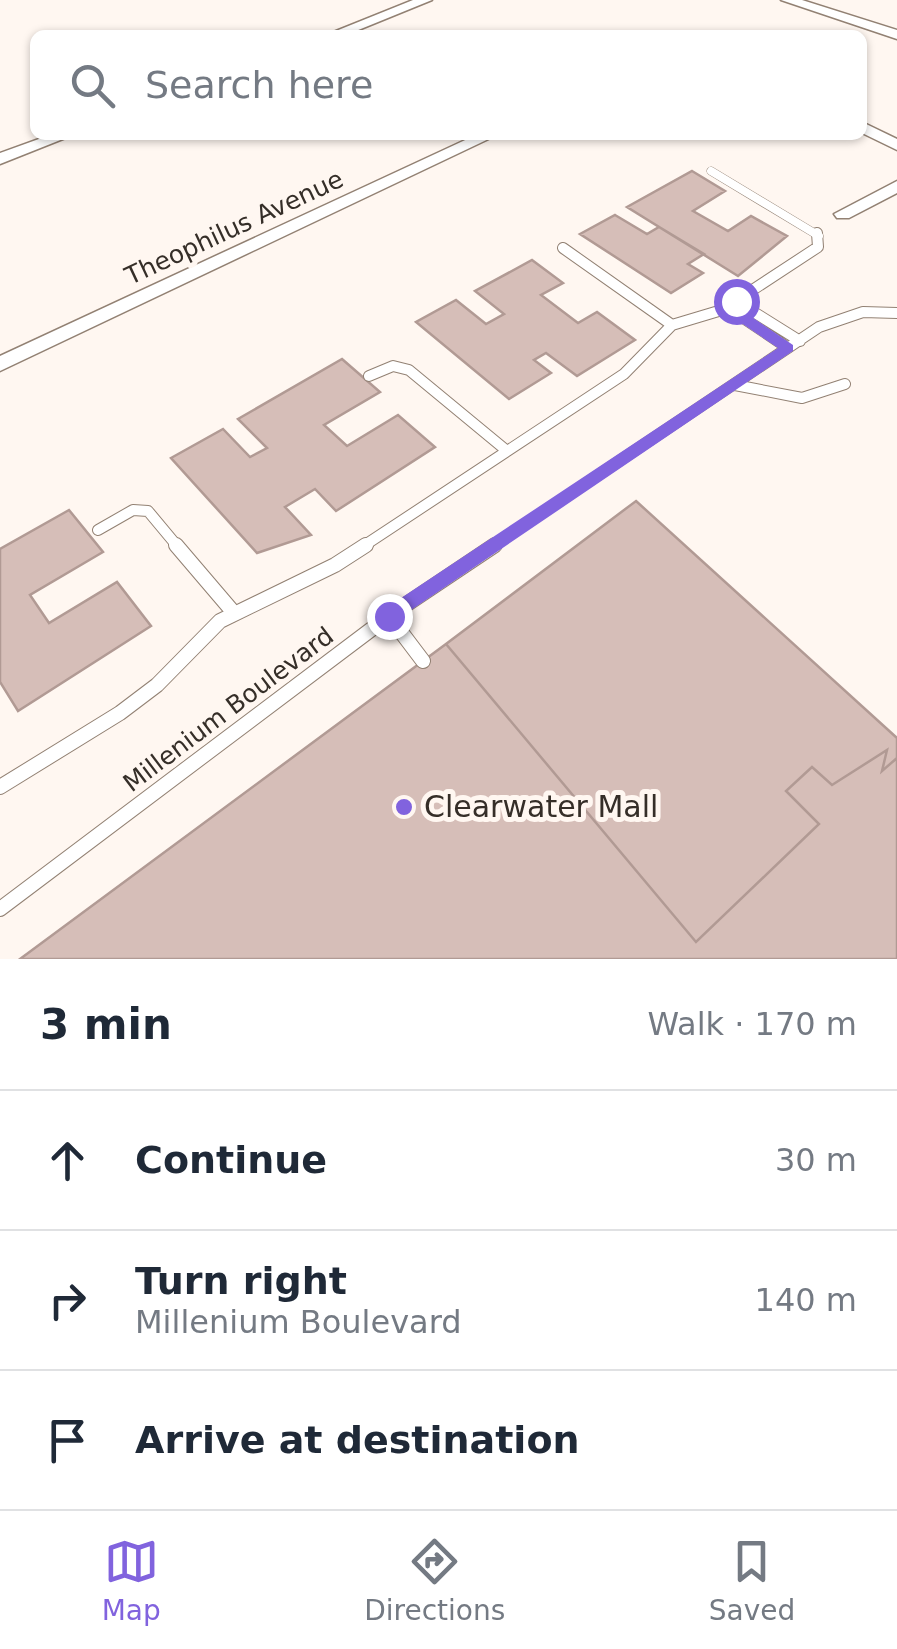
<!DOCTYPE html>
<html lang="en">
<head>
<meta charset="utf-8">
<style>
  :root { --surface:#fff; --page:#f2f2f3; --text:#1f2937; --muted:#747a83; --line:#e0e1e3; --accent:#8163de }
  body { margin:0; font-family:"DejaVu Sans",sans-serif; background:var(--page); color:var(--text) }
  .stop { position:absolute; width:30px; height:30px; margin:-22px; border:8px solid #8163de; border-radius:50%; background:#fff }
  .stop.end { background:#8163de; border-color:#fff; box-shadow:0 2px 10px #0008 }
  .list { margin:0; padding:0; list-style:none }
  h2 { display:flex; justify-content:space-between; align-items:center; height:130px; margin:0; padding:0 40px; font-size:42px }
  h2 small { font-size:32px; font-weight:400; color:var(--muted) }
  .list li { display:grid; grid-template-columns:65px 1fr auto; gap:30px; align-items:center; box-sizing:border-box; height:140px; padding:0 40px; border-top:2px solid var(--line) }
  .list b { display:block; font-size:38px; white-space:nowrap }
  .list p { margin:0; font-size:32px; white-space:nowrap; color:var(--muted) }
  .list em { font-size:32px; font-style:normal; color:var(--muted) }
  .icon { flex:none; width:55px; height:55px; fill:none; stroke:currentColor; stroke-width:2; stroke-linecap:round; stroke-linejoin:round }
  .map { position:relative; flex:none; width:897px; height:959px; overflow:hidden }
  .search { position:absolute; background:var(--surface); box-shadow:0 2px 8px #0004; left:30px; right:30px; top:30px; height:110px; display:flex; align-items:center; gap:25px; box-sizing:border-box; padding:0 35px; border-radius:15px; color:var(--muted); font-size:38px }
  .sheet { height:550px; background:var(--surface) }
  nav { display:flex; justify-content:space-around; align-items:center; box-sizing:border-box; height:140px; border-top:2px solid var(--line); background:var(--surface); font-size:28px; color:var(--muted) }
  nav a { display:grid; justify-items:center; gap:5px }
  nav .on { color:var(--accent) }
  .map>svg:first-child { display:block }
  .building { fill:#d6beb8; stroke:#b19a94; stroke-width:2.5 }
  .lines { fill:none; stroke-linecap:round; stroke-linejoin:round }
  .lane-far2-casing { stroke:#928173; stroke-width:9 }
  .lane-far1-casing { stroke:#928173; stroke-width:12 }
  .lane-casing { stroke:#928173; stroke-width:16 }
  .street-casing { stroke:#928173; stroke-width:3 }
  .lane-far2 { stroke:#fff; stroke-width:8 }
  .lane-far1 { stroke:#fff; stroke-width:10 }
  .lane { stroke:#fff; stroke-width:14 }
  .street { fill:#fff; fill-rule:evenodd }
  .route { fill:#8163de }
  .poi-dot { fill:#8163de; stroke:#fff7f1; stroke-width:4 }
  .labels { text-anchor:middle; stroke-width:10; stroke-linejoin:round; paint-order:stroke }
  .street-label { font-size:25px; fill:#352e28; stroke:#fff7f1 }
  .near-poi-label { font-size:30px; fill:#352e28; stroke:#fff7f1; text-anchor:start }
</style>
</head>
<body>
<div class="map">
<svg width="897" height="959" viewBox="0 0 897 959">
  <rect width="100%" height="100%" fill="#fff7f1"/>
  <path class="building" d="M692 171 725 191 693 211 728 231 751 216 787 236 738 276 627 207Z
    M615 215 647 234 659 227 704 254 688 264 703 273 671 293 580 234Z
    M532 260 563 283 541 295 578 323 597 312 635 340 577 376 546 353 534 360 551 373 509 399 416 322 456 300 486 324 504 314 475 291Z
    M342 359 380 392 324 425 347 446 398 415 435 447 336 511 315 489 285 507 311 535 257 553 171 458 223 429 250 457 267 448 238 419Z
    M636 501 897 738V758L882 771 887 750 832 785 812 767 786 791 819 824 696 942 446 644Z
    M69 510 103 552 30 595 49 623 117 582 151 626 18 711 0 682V549Z
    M446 644 696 942 819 824 786 791 812 767 832 785 887 750 882 771 897 758V959H20Z"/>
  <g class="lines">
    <g class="lane-far2-casing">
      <path id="lane-far2" d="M711 171 819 236"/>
    </g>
    <g class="lane-far1-casing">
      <path id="lane-far1" d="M563 248 672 325
        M736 301 800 341
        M727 307 788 348
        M369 376 393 366 409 370 507 451
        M735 385 802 398 845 384
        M98 530 133 510 148 511 178 547
        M362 547 624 374 672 325 722 310 818 247 817 233
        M491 547 819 327 863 312 897 313"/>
    </g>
    <g class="lane-casing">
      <path id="lane" d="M176 545 234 613
        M389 616 423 661
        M0 787 120 713 157 685 220 621 335 565 366 545
        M0 909 389 616 495 545"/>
    </g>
    <g class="street-casing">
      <path id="street" d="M413 0H432L346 35H326Z
        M781 0H802L897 30V39Z
        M862 122 897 139V150L862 133Z
        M50 135H73L0 164V153Z
        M476 135H497L0 371V356Z
        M897 181V193L849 218H837L834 214Z"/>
    </g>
    <use href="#lane-far2" class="lane-far2"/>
    <use href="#lane-far1" class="lane-far1"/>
    <use href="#lane" class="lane"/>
    <use href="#street" class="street"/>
  </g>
  <path class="route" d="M731 298H741L737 307 793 345V351L395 621H383V610L778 348 722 310V304Z"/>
  <circle class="poi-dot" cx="404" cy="807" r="10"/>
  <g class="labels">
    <g class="street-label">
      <text transform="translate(234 227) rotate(-25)" y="9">Theophilus Avenue</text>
      <text transform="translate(228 709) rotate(-37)" y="9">Millenium Boulevard</text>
    </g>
    <g class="near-poi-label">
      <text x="424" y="817">Clearwater Mall</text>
    </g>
  </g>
</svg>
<div class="stop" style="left:736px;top:301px"></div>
<div class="stop end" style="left:389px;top:616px"></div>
<div class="search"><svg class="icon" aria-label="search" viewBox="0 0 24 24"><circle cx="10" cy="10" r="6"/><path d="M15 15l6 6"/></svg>Search here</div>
</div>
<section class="sheet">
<h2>3 min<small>Walk · 170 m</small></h2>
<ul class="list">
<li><svg class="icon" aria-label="ahead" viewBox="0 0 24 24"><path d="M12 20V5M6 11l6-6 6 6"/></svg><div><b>Continue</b></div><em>30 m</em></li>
<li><svg class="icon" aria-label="right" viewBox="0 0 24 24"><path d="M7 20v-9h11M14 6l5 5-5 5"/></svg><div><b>Turn right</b><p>Millenium Boulevard</p></div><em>140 m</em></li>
<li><svg class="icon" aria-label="arrive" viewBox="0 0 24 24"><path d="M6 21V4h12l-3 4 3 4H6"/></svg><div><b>Arrive at destination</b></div></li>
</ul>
</section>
<nav>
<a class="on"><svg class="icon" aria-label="map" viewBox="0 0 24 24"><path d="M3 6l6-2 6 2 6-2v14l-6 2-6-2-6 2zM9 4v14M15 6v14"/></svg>Map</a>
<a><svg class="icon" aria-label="directions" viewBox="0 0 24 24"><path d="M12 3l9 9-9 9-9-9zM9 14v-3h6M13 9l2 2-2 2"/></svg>Directions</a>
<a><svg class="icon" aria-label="saved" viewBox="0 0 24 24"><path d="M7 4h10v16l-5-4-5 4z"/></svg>Saved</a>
</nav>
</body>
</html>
